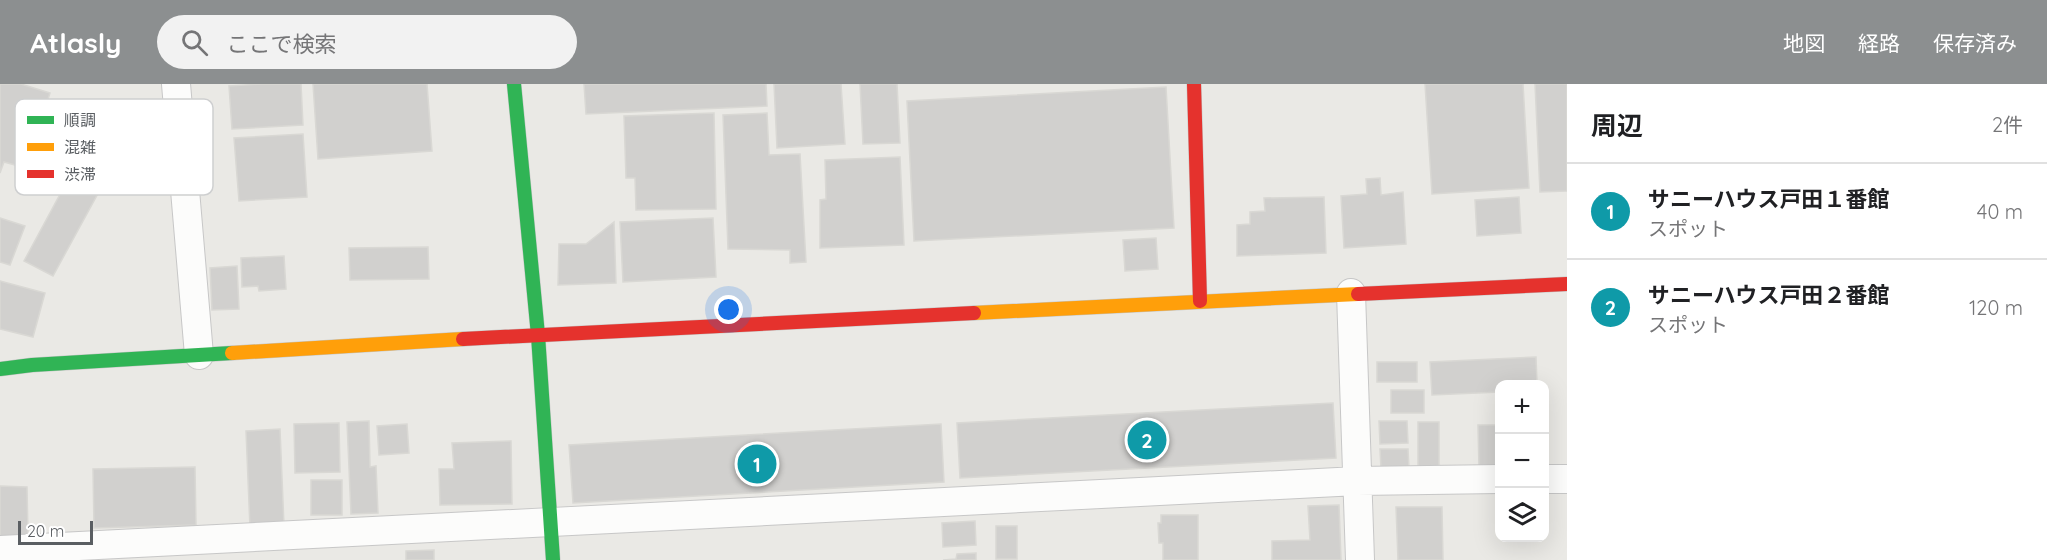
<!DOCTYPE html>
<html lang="ja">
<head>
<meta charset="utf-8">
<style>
  :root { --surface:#fff; --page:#f2f2f2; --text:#202124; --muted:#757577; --line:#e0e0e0; --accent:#8c8f90 }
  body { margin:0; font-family:Quicksand,"Noto Sans JP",sans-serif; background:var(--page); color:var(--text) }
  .controls { position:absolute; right:18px; bottom:18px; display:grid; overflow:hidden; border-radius:12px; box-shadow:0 6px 24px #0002 }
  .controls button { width:54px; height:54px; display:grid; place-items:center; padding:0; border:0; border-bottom:2px solid var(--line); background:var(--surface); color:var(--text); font:30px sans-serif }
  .scale { position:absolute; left:18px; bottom:15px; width:75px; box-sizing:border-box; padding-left:6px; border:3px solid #5a5e62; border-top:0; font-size:16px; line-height:21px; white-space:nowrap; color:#5a5e62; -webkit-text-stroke:4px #fff; paint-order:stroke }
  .you { position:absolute; left:729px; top:226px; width:21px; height:21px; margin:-15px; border:4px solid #fff; border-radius:50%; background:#1a73e8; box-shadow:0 0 0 9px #1a73e833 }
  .badge { display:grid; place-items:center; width:39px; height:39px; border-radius:50%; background:var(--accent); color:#fff; font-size:20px; font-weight:700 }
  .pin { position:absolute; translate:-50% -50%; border:3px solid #fff; box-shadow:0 2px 6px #0006 }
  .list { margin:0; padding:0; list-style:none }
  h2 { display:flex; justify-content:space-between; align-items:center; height:78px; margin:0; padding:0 24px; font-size:26px }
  h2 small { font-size:20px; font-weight:400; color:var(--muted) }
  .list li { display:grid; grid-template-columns:39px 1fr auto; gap:18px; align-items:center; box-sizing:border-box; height:96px; padding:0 24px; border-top:2px solid var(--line) }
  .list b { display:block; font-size:22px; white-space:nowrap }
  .list p { margin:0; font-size:20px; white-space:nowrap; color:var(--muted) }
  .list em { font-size:20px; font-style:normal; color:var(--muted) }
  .icon { flex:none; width:33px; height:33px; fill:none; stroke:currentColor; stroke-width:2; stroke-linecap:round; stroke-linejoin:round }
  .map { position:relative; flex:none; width:1567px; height:476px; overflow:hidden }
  header { display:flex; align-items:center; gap:36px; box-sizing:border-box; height:84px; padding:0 30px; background:var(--accent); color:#fff }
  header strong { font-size:28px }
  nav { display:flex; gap:33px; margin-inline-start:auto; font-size:21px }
  .search { width:420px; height:54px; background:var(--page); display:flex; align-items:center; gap:15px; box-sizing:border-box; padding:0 21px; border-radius:33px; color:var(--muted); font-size:22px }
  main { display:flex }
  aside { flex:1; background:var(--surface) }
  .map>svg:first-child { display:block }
  .building { fill:#d1d0ce; stroke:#d9d8d4; stroke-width:1.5 }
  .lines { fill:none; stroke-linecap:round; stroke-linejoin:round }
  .street-casing { stroke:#c7c7c7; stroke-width:30 }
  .fast-casing { stroke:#c5c6c5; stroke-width:15 }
  .slow-casing { stroke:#c5c6c5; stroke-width:15 }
  .jam-casing { stroke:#c5c6c5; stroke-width:15 }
  .street { stroke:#fcfcfb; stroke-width:28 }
  .fast { stroke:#30b455; stroke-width:14 }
  .slow { stroke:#ff9f0a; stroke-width:14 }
  .jam { stroke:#e5322d; stroke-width:14 }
  .key { fill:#fff; stroke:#cecfd0; stroke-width:1.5 }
  .key-label { font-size:16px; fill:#5a5e62 }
</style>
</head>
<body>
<header>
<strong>Atlasly</strong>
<div class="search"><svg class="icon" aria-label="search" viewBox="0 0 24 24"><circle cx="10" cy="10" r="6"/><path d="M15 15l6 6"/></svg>ここで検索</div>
<nav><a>地図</a><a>経路</a><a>保存済み</a></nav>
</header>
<main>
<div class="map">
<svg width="1567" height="476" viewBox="0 0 1567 476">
  <rect width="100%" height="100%" fill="#eae9e5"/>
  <path class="building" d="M0 0H21L50 9 26 84 4 78 0 89Z
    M262 0H301L303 41 232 45 229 2Z
    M313 0H427L432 67 318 75Z
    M584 0H766L767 22 586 30Z
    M774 0H841L845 60 777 64Z
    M860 0H897L900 59 863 60Z
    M1425 0H1523L1529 104 1432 110Z
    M1535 0H1567V107L1540 108Z
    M1166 3 1174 144 914 157 907 17Z
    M714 29 716 125 636 126 635 94H626L624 32Z
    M767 29 769 71 800 70 806 178 790 179V166L728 165 723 31Z
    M303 50 307 113 239 117 234 54Z
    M900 73 904 161 820 164V116L826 115 825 76Z
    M72 88 101 104 53 192 24 177Z
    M1380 94 1381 111 1403 108 1406 160 1344 164 1341 112 1367 110 1366 95Z
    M1324 113 1326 169 1237 172V141L1250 140V128L1265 127 1264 114Z
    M1519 113 1521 149 1477 152 1475 116Z
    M0 134 25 142 10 181 0 178Z
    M713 134 716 193 623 198 620 138Z
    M614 138 616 199 558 201 559 160H586Z
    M1156 154 1158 185 1125 187 1123 156Z
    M428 163 429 195 350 196 349 164Z
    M284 172 286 205 259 207 258 202 242 203 241 174Z
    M237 182 239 225 212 226 210 184Z
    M0 197 45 209 33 253 0 245Z
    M1536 273 1537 300H1500V308L1432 311 1430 278Z
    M1377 278H1417V298H1377Z
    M1391 306H1424V329H1391Z
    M1333 319 1336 374 960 394 957 339Z
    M369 337 370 383 376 382 378 429 351 430 347 338Z
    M1379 337H1407L1408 359 1380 360Z
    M1418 338H1439V384H1418Z
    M339 339 340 388 295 389 294 340Z
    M407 340 409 369 379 371 377 342Z
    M941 340 944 398 573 419 569 361Z
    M1478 341H1500V384H1479Z
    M280 345 284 442 250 444 246 347Z
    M511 357 512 420 440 421 439 385H454L452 359Z
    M1380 365H1408L1409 384 1381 385Z
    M195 383 196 441 94 444 93 385Z
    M311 396H342V431H311Z
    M0 402 27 403 28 451 0 452Z
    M1339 421 1341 476H1272V457L1310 456 1308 422Z
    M1396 423H1442L1443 476H1398Z
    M1161 431H1198V476H1163V459H1159L1158 439H1161Z
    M975 437 976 461 943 463 942 439Z
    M996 442H1017V475H996Z
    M434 466V476H406V467Z
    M976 469V476H943L956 475 957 470Z"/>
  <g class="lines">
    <g class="street-casing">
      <path id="street" d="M176 0 199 271
        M1351 209 1360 476
        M1544 395H1567
        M0 466 1357 397 1500 395"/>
    </g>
    <g class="fast-casing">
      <path id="fast" d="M514 0 538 251 553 476
        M0 285 32 281 232 269"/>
    </g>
    <g class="slow-casing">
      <path id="slow" d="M974 229 1358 210
        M232 269 463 255"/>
    </g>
    <g class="jam-casing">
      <path id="jam" d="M1194 0 1200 217
        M1358 210 1567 200
        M463 255 974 229"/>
    </g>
    <use href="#street" class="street"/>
    <use href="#fast" class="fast"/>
    <use href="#slow" class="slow"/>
    <use href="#jam" class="jam"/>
  </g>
  <rect x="15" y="15" width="198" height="96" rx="9" class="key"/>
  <rect x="27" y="32" width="27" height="8" fill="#30b455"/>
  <rect x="27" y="59" width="27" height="8" fill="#ff9f0a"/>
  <rect x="27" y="86" width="27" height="8" fill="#e5322d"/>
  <g class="key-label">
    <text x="64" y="42">順調</text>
    <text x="64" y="69">混雑</text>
    <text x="64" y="96">渋滞</text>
  </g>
</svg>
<div class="controls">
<button>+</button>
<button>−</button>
<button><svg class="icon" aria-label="layers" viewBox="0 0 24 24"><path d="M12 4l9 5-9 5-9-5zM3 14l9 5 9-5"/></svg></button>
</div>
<div class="scale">20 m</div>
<div class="you"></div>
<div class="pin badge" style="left:757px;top:380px;background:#0f9aa8">1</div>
<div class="pin badge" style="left:1147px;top:356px;background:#0f9aa8">2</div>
</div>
<aside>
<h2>周辺<small>2件</small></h2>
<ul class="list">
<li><span class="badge" style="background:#0f9aa8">1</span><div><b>サニーハウス戸田１番館</b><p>スポット</p></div><em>40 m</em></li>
<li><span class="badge" style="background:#0f9aa8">2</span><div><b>サニーハウス戸田２番館</b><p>スポット</p></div><em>120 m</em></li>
</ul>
</aside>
</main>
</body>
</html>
